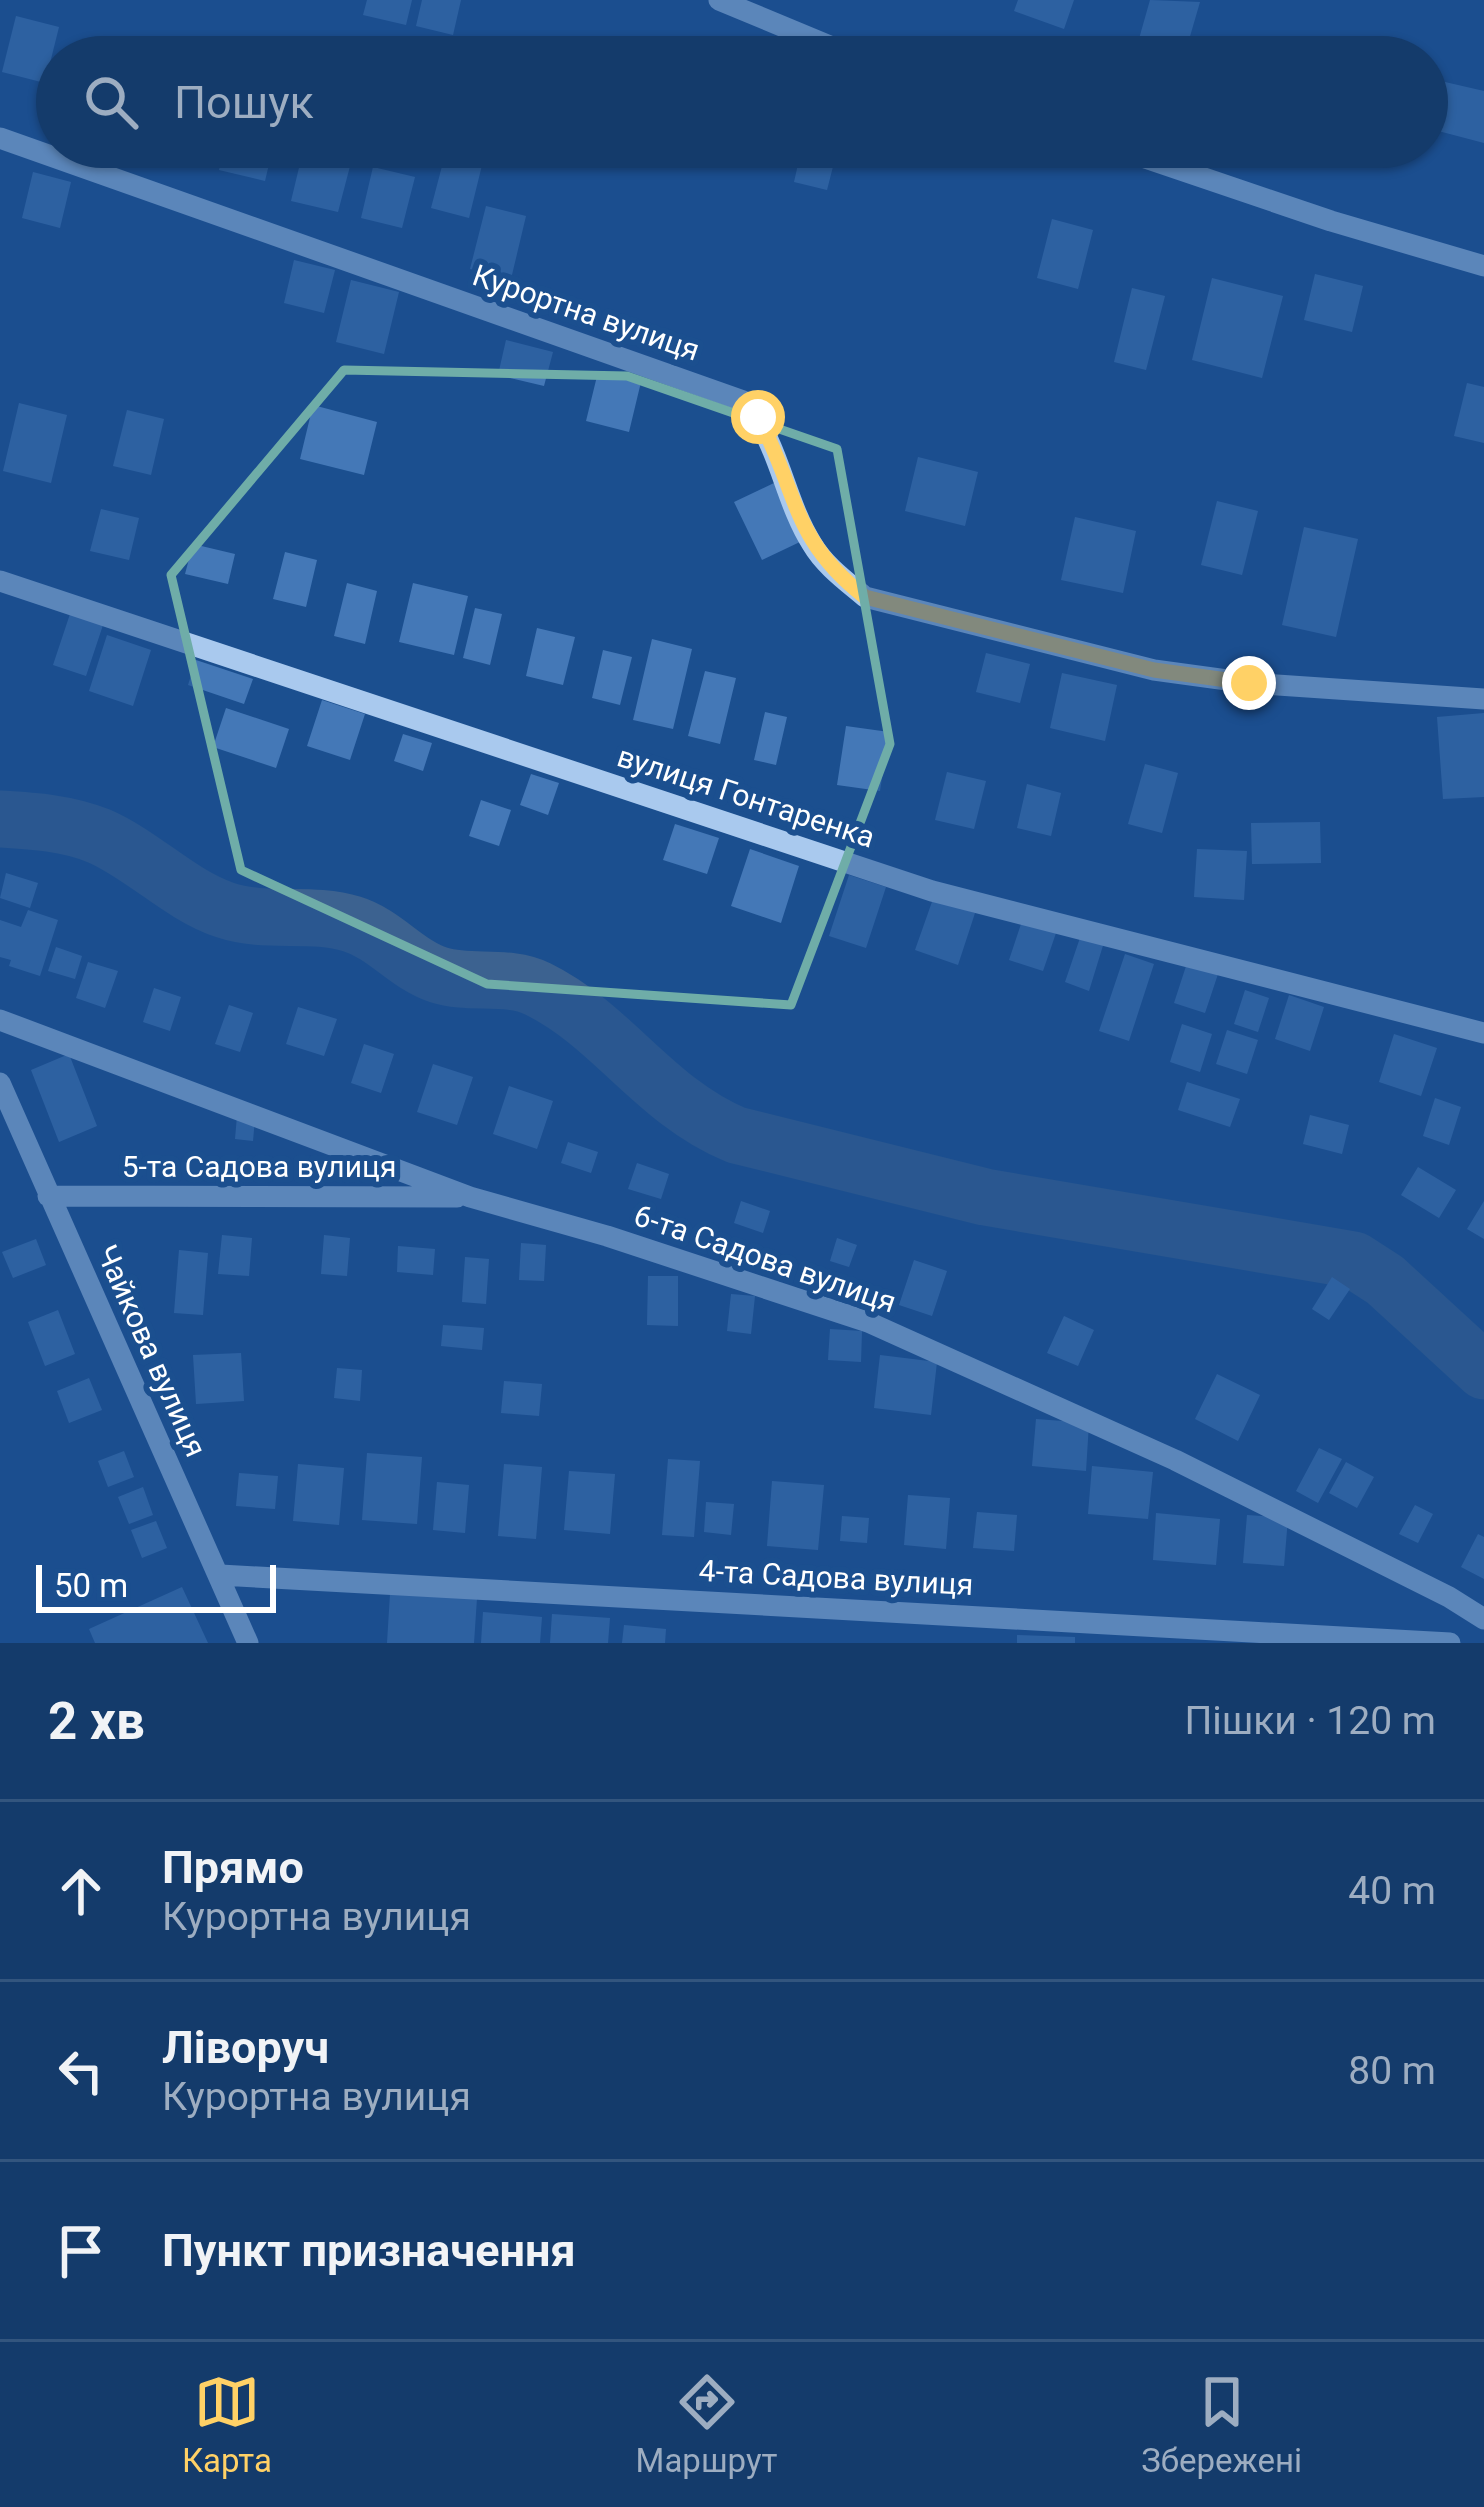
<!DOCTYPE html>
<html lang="uk">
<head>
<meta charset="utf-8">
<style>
  :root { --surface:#143b6b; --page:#214673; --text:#f1f3f6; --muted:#9dadc1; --line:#33557e; --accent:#ffd166 }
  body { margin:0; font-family:Roboto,sans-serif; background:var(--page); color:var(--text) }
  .scale { position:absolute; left:36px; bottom:30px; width:240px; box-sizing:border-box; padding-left:12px; border:6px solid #fff; border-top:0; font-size:33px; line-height:42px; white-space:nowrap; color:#fff; -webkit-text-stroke:9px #1b4f8f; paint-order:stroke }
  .stop { position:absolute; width:36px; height:36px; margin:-27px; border:9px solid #ffd166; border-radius:50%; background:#fff }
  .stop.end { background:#ffd166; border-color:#fff; box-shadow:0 3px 12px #0008 }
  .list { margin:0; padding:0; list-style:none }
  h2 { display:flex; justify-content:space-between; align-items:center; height:156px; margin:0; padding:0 48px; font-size:51px }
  h2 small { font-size:39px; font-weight:400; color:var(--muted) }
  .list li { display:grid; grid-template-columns:78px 1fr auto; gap:36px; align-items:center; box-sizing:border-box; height:180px; padding:0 48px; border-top:3px solid var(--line) }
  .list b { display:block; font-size:45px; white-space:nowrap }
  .list p { margin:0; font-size:39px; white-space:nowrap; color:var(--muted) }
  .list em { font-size:39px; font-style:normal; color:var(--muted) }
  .icon { flex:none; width:66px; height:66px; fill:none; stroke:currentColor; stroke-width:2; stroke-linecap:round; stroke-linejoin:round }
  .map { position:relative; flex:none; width:1484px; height:1643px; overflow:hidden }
  .search { position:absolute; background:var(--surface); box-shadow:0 3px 9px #0004; left:36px; right:36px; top:36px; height:132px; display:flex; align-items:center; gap:30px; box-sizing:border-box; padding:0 42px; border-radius:66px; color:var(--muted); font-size:45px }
  .sheet { height:696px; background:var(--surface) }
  nav { display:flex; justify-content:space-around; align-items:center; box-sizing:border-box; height:168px; border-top:3px solid var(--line); background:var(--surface); font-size:33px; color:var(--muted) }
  nav a { display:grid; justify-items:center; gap:6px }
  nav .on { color:var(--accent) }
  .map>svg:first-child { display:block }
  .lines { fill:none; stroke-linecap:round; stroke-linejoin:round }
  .river { stroke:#3c6290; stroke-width:57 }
  .building { fill:#4478b7 }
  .minor { stroke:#a9c9ee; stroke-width:21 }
  .route { stroke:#ffd166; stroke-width:15 }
  .marked { fill:none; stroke:#6fada8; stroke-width:9; stroke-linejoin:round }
  .labels { text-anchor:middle; stroke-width:12; stroke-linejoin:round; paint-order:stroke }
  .street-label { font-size:30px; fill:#fff; stroke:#1b4f8f }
</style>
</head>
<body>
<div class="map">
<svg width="1484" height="1643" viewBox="0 0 1484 1643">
  <rect width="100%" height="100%" fill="#1b4f8f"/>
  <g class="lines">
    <path class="river" d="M0 819C34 821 67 823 99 836 143 855 180 895 225 910 266 924 311 911 352 924 385 934 407 965 439 975 470 985 508 974 538 989 613 1026 654 1101 736 1135L985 1197 1354 1260 1385 1280 1484 1371"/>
  </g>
  <path class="building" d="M367 0H412L406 25 363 15Z
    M422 0H461L453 35 416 26Z
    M1018 0H1074L1064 29 1014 11Z
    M1150 0 1200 2 1184 57 1135 53Z
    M16 16 59 27 45 83 2 72Z
    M527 48 557 55 556 57H525Z
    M1432 79 1484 91V143L1427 128Z
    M101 147H132L129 157Z
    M224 147H273L265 181 219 170Z
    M304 147H355L338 212 291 201Z
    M802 147H838L827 190 794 182Z
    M446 151 483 161 469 218 431 208Z
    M373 167 415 177 402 228 361 218Z
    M33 172 71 182 60 228 22 218Z
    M486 206 526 216 511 279 470 269Z
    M1052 219 1093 230 1078 289 1037 278Z
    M294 260 335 270 324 313 284 303Z
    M1315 274 1363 286 1352 332 1304 320Z
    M1212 278 1283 296 1262 378 1192 360Z
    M351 280 399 292 384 354 336 342Z
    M1132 288 1165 296 1146 370 1114 362Z
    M506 340 553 352 544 386 498 375Z
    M598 372 641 382 629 432 586 421Z
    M1467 383 1484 387V443L1454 436Z
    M19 403 67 415 51 483 3 471Z
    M313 405 377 422 364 475 300 459Z
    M127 410 164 419 151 475 113 466Z
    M918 457 978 472 965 526 905 511Z
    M774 483 802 541 762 560 734 502Z
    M1217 501 1258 511 1242 575 1201 565Z
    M101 509 139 518 129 560 90 551Z
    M1075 517 1136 531 1123 593 1061 580Z
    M1304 527 1358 539 1336 637 1282 625Z
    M193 544 235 554 228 584 185 574Z
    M285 552 317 560 306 607 273 599Z
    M347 583 377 591 365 644 334 636Z
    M413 583 468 596 454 655 399 642Z
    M475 608 502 614 490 665 463 658Z
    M70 614 103 625 86 676 53 665Z
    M537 628 575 637 563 685 526 676Z
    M107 635 151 650 133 706 89 691Z
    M652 639 692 649 673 729 633 720Z
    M603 650 632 657 620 705 592 698Z
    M986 653 1030 664 1020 703 976 692Z
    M196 660 253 679 244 704 188 685Z
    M705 671 736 678 720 744 688 736Z
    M1062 673 1117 685 1105 741 1050 728Z
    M322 700 365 714 350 760 307 746Z
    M226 708 289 729 276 768 213 747Z
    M765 712 787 717 776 765 754 760Z
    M1484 713V797L1443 799 1437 717Z
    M846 726 889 732 880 791 837 785Z
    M403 734 432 743 423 771 394 761Z
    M1145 764 1178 773 1162 833 1128 824Z
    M947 772 986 781 974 829 935 820Z
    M531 774 559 783 548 815 520 805Z
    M1027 784 1061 793 1051 836 1017 828Z
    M481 800 511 810 499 846 469 836Z
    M1320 822 1321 863 1252 864 1251 823Z
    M675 824 719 838 707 874 663 860Z
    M750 849 799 866 781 923 731 906Z
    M1197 849 1247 851 1244 900 1194 897Z
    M6 873 38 883 30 908 0 898Z
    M849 875 886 887 866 948 829 936Z
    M933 899 975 913 958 965 915 950Z
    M28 910 58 920 40 976 9 966 11 960 0 957V920L21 927Z
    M1022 921 1056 933 1043 971 1009 960Z
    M1082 932 1105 939 1089 991 1065 982Z
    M56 947 82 956 75 979 48 971Z
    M1125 954 1154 964 1129 1041 1099 1031Z
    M1188 960 1219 971 1205 1013 1174 1003Z
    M88 962 118 971 105 1008 76 998Z
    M154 988 181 997 170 1031 143 1022Z
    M1245 990 1269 998 1258 1032 1234 1024Z
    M1289 995 1324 1007 1310 1051 1275 1039Z
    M229 1005 253 1013 240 1052 215 1044Z
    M298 1007 337 1019 324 1056 286 1044Z
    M1182 1024 1212 1034 1200 1072 1170 1062Z
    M1227 1030 1258 1040 1247 1074 1216 1064Z
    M1394 1034 1437 1048 1421 1096 1379 1082Z
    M364 1044 394 1054 381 1093 351 1083Z
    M69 1054 97 1126 59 1142 31 1070Z
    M433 1064 473 1077 457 1125 417 1112Z
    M1187 1082 1240 1099 1230 1127 1178 1110Z
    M509 1086 553 1101 537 1149 493 1134Z
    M1435 1098 1461 1107 1449 1145 1423 1136Z
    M1310 1115 1349 1125 1342 1154 1303 1144Z
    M237 1116 255 1118 253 1141 235 1139Z
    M568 1142 598 1152 591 1173 561 1163Z
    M637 1163 669 1174 661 1199 628 1189Z
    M1418 1167 1456 1190 1439 1218 1401 1195Z
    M741 1201 770 1211 763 1233 734 1223Z
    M1484 1201V1239L1467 1229Z
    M222 1235 252 1238 249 1276 218 1274Z
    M324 1235 350 1238 347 1276 321 1274Z
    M837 1238 857 1245 849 1267 830 1261Z
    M36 1239 46 1265 13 1278 2 1252Z
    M521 1243 546 1245 544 1281 519 1280Z
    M398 1246 435 1249 433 1275 397 1272Z
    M179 1250 208 1253 203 1315 174 1313Z
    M465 1257 489 1259 486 1304 462 1302Z
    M914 1260 947 1271 932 1316 899 1305Z
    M648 1276H678V1326L647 1325Z
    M1332 1277 1350 1289 1329 1320 1312 1309Z
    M731 1294 755 1296 751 1334 727 1331Z
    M58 1310 75 1354 45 1366 28 1322Z
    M1064 1316 1094 1330 1078 1366 1047 1353Z
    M443 1325 484 1328 482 1350 441 1346Z
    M830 1329 862 1331 861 1362 828 1360Z
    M241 1353 244 1401 196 1404 193 1355Z
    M880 1355 937 1362 931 1415 874 1408Z
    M337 1368 362 1370 360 1401 334 1398Z
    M1217 1374 1260 1395 1238 1441 1195 1419Z
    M89 1378 102 1410 69 1423 57 1391Z
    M504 1381 542 1384 539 1416 501 1413Z
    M1036 1419 1089 1423 1086 1471 1032 1466Z
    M1319 1448 1342 1459 1318 1503 1296 1491Z
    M124 1451 134 1477 108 1487 98 1461Z
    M367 1453 422 1457 417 1524 362 1520Z
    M668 1459 700 1461 694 1537 662 1535Z
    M1346 1462 1374 1477 1357 1508 1329 1493Z
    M298 1464 344 1468 339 1525 293 1521Z
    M504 1464 542 1467 536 1539 498 1536Z
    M1092 1466 1153 1472 1148 1519 1088 1514Z
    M569 1471 615 1474 610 1534 564 1530Z
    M239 1473 278 1476 275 1509 236 1506Z
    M772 1481 824 1485 818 1550 767 1546Z
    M437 1482 469 1485 465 1533 433 1530Z
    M143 1487 153 1515 129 1524 118 1497Z
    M908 1495 950 1498 946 1549 904 1545Z
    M706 1502 734 1504 731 1535 704 1532Z
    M1415 1505 1433 1514 1418 1543 1399 1534Z
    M977 1512 1017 1515 1014 1551 973 1548Z
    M1156 1513 1220 1519 1216 1565 1153 1560Z
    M1247 1515 1288 1518 1284 1566 1243 1563Z
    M842 1516 869 1518 867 1543 840 1541Z
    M156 1521 167 1548 142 1558 131 1530Z
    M1478 1534 1484 1537V1579L1461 1567Z
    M182 1587 208 1643H95L89 1629Z
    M390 1594 477 1598 474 1643H387Z
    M483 1612 542 1617 540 1643H481Z
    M552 1614 610 1618 608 1643H550Z
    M624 1625 666 1629 665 1643H622Z
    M1017 1635 1075 1637V1643H1017Z"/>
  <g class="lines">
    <path class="minor" d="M719 0 856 57
      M0 138 743 401C780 442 783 498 812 544 825 566 846 581 865 597L1154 670 1249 683 1484 699
      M1113 147 1331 221 1484 266
      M0 581 932 891 1484 1033
      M0 1020 470 1197 607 1236 868 1322 1175 1460 1449 1597 1484 1619
      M0 1083 248 1643
      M48 1196 457 1197
      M220 1575 1450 1643"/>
  </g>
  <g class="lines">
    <path class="route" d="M758 417C799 493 790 538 865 597L1154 670 1249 683"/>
  </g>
  <path d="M0 0H1484V1643H0ZM344 370 627 376 837 449 890 744 791 1005 487 984 241 870 171 575Z" fill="#1b4f8f" fill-opacity=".55" fill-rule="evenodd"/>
  <path class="marked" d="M344 370 627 376 837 449 890 744 791 1005 487 984 241 870 171 575Z"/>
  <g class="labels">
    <g class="street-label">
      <text transform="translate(586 313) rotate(19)" y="10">Курортна вулиця</text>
      <text transform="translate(746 797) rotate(18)" y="10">вулиця Гонтаренка</text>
      <text x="259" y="1177">5-та Садова вулиця</text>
      <text transform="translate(765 1259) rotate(19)" y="10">6-та Садова вулиця</text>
      <text transform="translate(151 1351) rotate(66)" y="10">Чайкова вулиця</text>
      <text transform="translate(836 1578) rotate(3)" y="10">4-та Садова вулиця</text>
    </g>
  </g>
</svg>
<div class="scale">50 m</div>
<div class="stop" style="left:758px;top:417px"></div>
<div class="stop end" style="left:1249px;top:683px"></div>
<div class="search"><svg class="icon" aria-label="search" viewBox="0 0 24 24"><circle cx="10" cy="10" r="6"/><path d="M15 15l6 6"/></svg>Пошук</div>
</div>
<section class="sheet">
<h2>2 хв<small>Пішки · 120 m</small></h2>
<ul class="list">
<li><svg class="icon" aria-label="ahead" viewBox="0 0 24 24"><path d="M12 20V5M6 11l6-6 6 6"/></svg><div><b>Прямо</b><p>Курортна вулиця</p></div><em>40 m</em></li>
<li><svg class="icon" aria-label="left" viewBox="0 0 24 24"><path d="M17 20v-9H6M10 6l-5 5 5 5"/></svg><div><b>Ліворуч</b><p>Курортна вулиця</p></div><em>80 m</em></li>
<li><svg class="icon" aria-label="arrive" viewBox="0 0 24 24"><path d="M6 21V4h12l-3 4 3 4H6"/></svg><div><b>Пункт призначення</b></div></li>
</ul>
</section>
<nav>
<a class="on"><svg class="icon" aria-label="map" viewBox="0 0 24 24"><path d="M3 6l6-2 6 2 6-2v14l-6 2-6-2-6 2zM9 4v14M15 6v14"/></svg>Карта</a>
<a><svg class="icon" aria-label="directions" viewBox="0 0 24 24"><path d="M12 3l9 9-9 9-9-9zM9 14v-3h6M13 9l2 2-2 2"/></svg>Маршрут</a>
<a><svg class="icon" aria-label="saved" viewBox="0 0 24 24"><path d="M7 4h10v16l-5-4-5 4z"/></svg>Збережені</a>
</nav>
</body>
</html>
